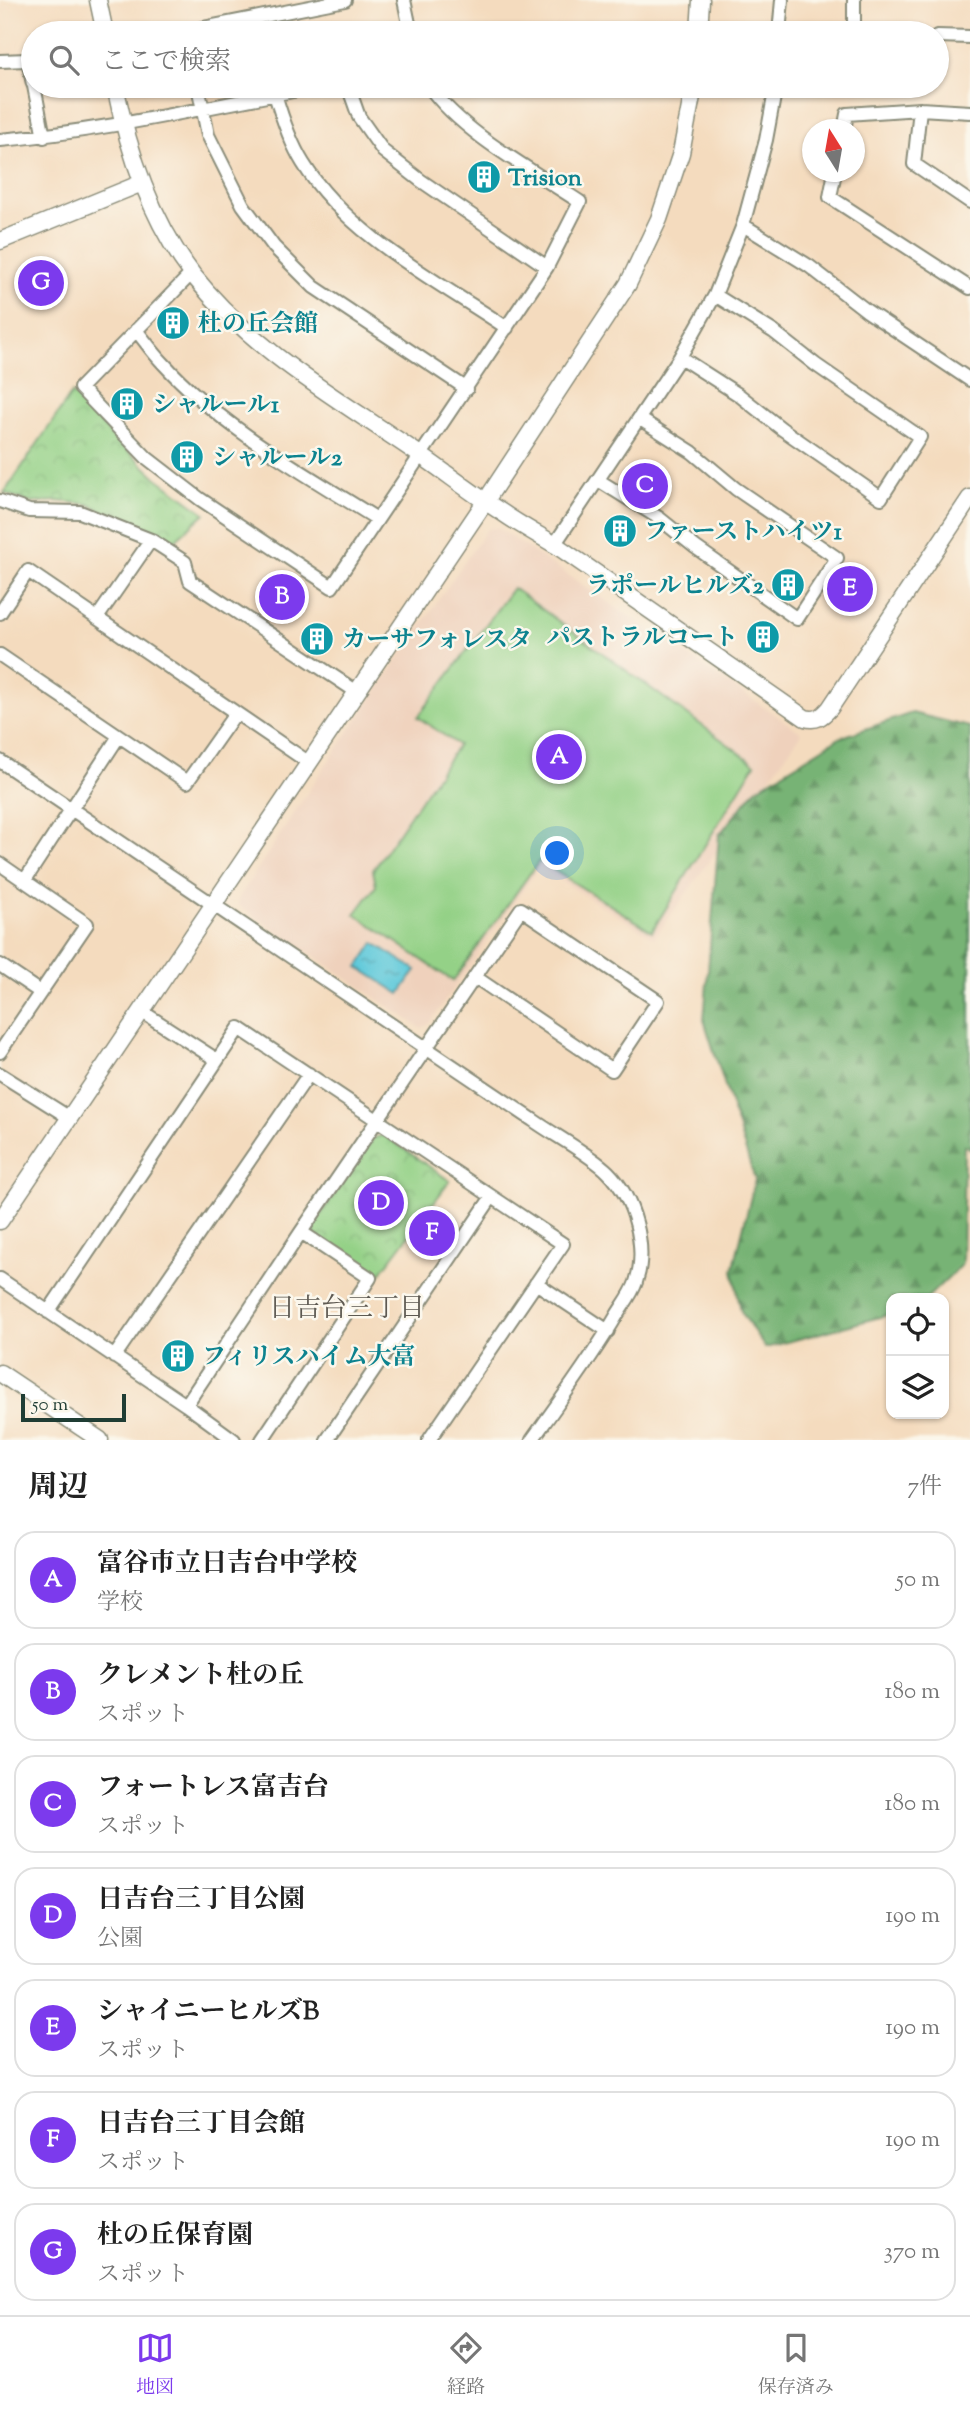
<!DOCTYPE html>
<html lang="ja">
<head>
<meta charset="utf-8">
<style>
  :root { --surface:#fff; --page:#f2f2f2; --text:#222; --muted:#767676; --line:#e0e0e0; --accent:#7c3aed }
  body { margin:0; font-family:"Sorts Mill Goudy","Noto Serif JP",serif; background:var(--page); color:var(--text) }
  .controls { position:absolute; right:21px; bottom:21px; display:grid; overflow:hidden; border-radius:14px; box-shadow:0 2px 5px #0004 }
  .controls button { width:63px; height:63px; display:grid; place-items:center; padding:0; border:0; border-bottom:2px solid var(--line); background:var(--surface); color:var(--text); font:35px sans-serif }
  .compass { position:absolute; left:802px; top:119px; width:63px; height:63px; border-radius:50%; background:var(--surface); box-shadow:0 2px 5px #0004; rotate:349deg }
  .scale { position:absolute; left:21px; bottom:18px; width:105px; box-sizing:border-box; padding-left:7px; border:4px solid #1f3d34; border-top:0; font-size:19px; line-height:24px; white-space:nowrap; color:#1f3d34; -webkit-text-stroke:5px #fbf7ec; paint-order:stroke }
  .you { position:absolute; left:558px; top:854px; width:24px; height:24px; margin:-18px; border:5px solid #fff; border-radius:50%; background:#1a73e8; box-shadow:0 0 0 10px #1a73e833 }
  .badge { display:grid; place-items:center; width:46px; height:46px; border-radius:50%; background:var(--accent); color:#fff; font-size:23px; font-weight:700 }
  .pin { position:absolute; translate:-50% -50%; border:4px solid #fff; box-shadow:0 2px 7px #0006 }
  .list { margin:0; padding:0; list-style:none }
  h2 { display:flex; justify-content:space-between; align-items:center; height:91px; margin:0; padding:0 28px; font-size:30px }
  h2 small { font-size:23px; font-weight:400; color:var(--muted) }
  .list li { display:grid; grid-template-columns:46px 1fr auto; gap:21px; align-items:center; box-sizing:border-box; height:98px; margin:0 14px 14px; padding:0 14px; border:2px solid var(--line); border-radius:21px }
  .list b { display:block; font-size:26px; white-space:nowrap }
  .list p { margin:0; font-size:23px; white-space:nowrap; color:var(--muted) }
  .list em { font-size:23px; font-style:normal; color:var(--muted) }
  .icon { flex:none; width:38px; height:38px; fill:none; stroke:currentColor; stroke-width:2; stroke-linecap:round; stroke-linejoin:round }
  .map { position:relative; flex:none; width:970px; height:1440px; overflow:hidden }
  .search { position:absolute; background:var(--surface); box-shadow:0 2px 5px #0004; left:21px; right:21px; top:21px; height:77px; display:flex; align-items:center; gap:18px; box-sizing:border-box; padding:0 24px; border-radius:38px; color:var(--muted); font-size:26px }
  .sheet { height:875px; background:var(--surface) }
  nav { display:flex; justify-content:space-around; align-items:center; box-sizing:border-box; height:98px; border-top:2px solid var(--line); background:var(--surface); font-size:19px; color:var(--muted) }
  nav a { display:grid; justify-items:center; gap:4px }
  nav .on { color:var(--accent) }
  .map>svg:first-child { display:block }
  .built { fill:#efd1bc }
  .grass { fill:#94d187; stroke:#5a875e; stroke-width:2 }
  .forest { fill:url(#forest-firs); stroke:#4b7854; stroke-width:2 }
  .park { fill:url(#park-crowns); stroke:#5a875e; stroke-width:2 }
  .water { fill:url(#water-ripples); stroke:#3f8387; stroke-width:2 }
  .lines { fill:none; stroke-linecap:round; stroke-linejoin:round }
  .minor-casing { stroke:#8a8c79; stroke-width:16 }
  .tertiary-casing { stroke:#8a8c79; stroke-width:19 }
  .minor { stroke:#fff; stroke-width:12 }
  .tertiary { stroke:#fff; stroke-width:16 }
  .labels { text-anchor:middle; stroke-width:5; stroke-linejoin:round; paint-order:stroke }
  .culture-label { font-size:24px; font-weight:bold; fill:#0d838f; stroke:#fbf7ec; text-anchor:start }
  .neighbourhood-label { font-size:26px; fill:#5e5a52; stroke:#fbf7ec }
</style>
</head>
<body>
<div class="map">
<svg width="970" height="1440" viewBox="0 0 970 1440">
  <defs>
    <pattern id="forest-firs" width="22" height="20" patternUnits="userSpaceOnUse" patternTransform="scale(1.75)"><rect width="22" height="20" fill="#77b374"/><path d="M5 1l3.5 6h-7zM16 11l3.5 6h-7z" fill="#619360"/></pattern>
    <pattern id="park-crowns" width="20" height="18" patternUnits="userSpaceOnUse" patternTransform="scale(1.75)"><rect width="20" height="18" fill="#94d187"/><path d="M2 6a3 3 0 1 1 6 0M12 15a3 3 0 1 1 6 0" fill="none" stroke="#7fb475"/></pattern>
    <pattern id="water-ripples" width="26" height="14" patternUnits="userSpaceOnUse" patternTransform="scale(1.75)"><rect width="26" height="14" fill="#5fc9da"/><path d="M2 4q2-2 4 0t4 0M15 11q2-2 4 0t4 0" fill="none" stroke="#4ea4b2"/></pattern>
  </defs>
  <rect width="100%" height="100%" fill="#fbf7ec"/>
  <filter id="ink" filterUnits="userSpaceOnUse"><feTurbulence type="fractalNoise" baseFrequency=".0143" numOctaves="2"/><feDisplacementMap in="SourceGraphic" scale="14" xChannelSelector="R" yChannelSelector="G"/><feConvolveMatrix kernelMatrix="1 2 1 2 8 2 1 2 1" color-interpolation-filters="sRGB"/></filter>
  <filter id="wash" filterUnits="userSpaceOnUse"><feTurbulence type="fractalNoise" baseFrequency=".00686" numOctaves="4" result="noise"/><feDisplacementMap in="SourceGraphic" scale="28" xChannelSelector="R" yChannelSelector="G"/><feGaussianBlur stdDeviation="1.57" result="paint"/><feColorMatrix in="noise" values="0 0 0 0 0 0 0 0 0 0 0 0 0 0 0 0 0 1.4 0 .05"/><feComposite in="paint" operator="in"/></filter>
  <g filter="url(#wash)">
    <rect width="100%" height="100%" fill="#f4dbbe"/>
    <path class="built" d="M498 528 802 733 654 938 539 867 429 1024 421 1028 238 905V899L317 778 487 529Z"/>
    <path class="grass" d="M513 588 755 764 652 931 539 861 453 981 355 914 376 886 373 870 458 745 418 717Z"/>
    <path class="forest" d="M912 713 970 727V1149L964 1145 962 1264 927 1298H891V1314L765 1348 741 1311 733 1270 755 1180 704 1020 719 835 756 789 839 738Z"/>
    <path class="park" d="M72 393 114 438 157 478 205 513 172 543 88 504 56 501 31 503 4 493Z
      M384 1135 450 1181 379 1275 315 1236 313 1226 373 1138Z"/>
    <path class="water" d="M374 943 416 970 400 994 358 967Z"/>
  </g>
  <g filter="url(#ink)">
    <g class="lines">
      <g class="minor-casing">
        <path id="minor" d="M404 0 411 33
          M854 0V33
          M188 33V31L345 0
          M779 33 782 0
          M937 36 970 37
          M0 61 28 60 33 84
          M34 86 44 137
          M198 86 208 135 243 205 274 247 314 287 467 389
          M348 86 359 117 383 151 420 180 547 267
          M275 94C282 118 290 142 303 163 347 235 439 282 507 328
          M920 109 914 164 970 202
          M844 130 847 114 920 109 970 112
          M0 140C108 131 214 105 320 86
          M835 172 830 197 970 288
          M743 225 809 266 867 311 970 380
          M192 273 80 388 147 458 200 499 332 587 547 267 580 202C532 170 462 133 429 86
          M136 330C145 341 153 353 163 363 222 428 304 473 377 519
          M680 357 739 395 782 429 881 498 920 437 816 365 774 332 715 295
          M598 480 659 518 695 547 797 619 837 558 736 489 692 452 640 419
          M0 501 29 511 80 512 151 540 185 562 190 581 357 692
          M554 545 680 357 715 295 743 225 766 140 776 86
          M0 613 28 571 308 762
          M97 618 151 540
          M0 655 187 782 235 714
          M0 761 533 1120C554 1135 591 1155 608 1172 634 1198 648 1247 636 1282 632 1294 623 1305 617 1315 592 1358 561 1399 532 1440
          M0 864 87 924 0 1052
          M25 880 119 736
          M0 965 40 992
          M141 1011 217 1060
          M0 1074 70 1118
          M0 1279 186 1405 234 1440
          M536 1283 608 1331
          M48 1312 239 1028 563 1244 429 1440
          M114 1357 309 1074
          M186 1405 301 1232 521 909 658 1001 612 1070 475 977
          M262 1440 370 1278 301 1232
          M327 1440 491 1198"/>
      </g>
      <g class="tertiary-casing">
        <path id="tertiary" d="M98 0 105 33
          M699 33 701 0
          M115 86C129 153 151 220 193 275 256 354 339 399 420 455 448 474 474 495 503 513 520 525 539 535 557 546 640 603 723 661 805 718 817 721 822 717 830 708L970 498
          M0 241 142 183
          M0 1221 485 502 628 284 659 219 681 153 694 86
          M0 1373 100 1440"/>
      </g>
      <use href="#minor" class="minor"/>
      <use href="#tertiary" class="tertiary"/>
    </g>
  </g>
  <defs>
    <g id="building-disc" transform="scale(1.75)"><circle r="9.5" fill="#0f9aa8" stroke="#fbf7ec"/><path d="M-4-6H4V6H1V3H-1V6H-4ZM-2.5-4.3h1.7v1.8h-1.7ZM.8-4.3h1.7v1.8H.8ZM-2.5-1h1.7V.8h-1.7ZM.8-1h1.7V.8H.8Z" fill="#fff"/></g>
  </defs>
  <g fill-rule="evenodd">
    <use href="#building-disc" x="484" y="177"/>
    <use href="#building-disc" x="173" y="323"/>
    <use href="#building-disc" x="127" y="404"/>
    <use href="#building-disc" x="187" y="457"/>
    <use href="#building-disc" x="620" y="531"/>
    <use href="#building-disc" x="788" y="585"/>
    <use href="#building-disc" x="763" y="637"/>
    <use href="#building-disc" x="317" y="639"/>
    <use href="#building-disc" x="178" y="1356"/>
  </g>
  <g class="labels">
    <g class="culture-label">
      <text x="508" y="185">Trision</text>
      <text x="198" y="331">杜の丘会館</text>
      <text x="152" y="412">シャルール1</text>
      <text x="212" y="465">シャルール2</text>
      <text x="644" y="539">ファーストハイツ1</text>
      <text x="764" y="593" text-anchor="end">ラポールヒルズ2</text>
      <text x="738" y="645" text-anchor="end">パストラルコート</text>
      <text x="342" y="647">カーサフォレスタ</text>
      <text x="202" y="1364">フィリスハイム大富</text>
    </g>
    <g class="neighbourhood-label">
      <text x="347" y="1316">日吉台三丁目</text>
    </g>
  </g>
</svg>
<div class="controls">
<button><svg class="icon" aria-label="locate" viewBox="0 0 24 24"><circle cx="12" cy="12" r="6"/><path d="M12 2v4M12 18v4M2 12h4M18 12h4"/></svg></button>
<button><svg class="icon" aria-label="layers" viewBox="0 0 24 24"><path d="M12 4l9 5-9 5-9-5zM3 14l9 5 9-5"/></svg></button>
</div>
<svg class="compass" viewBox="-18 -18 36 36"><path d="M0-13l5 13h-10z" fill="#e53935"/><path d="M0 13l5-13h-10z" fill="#767676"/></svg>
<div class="scale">50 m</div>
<div class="you"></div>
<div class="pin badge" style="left:559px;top:757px">A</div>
<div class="pin badge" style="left:282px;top:597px">B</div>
<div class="pin badge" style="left:645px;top:486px">C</div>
<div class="pin badge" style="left:381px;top:1203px">D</div>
<div class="pin badge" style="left:850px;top:589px">E</div>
<div class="pin badge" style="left:432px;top:1233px">F</div>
<div class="pin badge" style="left:41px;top:283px">G</div>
<div class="search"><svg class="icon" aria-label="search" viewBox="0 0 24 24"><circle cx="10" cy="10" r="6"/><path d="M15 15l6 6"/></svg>ここで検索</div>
</div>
<section class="sheet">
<h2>周辺<small>7件</small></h2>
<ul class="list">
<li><span class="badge">A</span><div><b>富谷市立日吉台中学校</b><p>学校</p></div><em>50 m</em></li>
<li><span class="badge">B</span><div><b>クレメント杜の丘</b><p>スポット</p></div><em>180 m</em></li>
<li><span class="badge">C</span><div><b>フォートレス富吉台</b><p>スポット</p></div><em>180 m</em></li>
<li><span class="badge">D</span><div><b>日吉台三丁目公園</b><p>公園</p></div><em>190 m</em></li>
<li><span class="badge">E</span><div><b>シャイニーヒルズB</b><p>スポット</p></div><em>190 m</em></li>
<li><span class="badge">F</span><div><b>日吉台三丁目会館</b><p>スポット</p></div><em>190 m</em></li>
<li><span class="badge">G</span><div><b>杜の丘保育園</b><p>スポット</p></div><em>370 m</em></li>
</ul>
</section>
<nav>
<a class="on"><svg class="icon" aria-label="map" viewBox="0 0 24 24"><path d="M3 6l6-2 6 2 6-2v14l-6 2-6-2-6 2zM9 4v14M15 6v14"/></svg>地図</a>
<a><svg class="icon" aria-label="directions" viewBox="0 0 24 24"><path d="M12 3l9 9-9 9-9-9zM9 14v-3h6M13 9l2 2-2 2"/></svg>経路</a>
<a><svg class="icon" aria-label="saved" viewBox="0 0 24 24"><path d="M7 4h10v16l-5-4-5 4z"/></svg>保存済み</a>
</nav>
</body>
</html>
